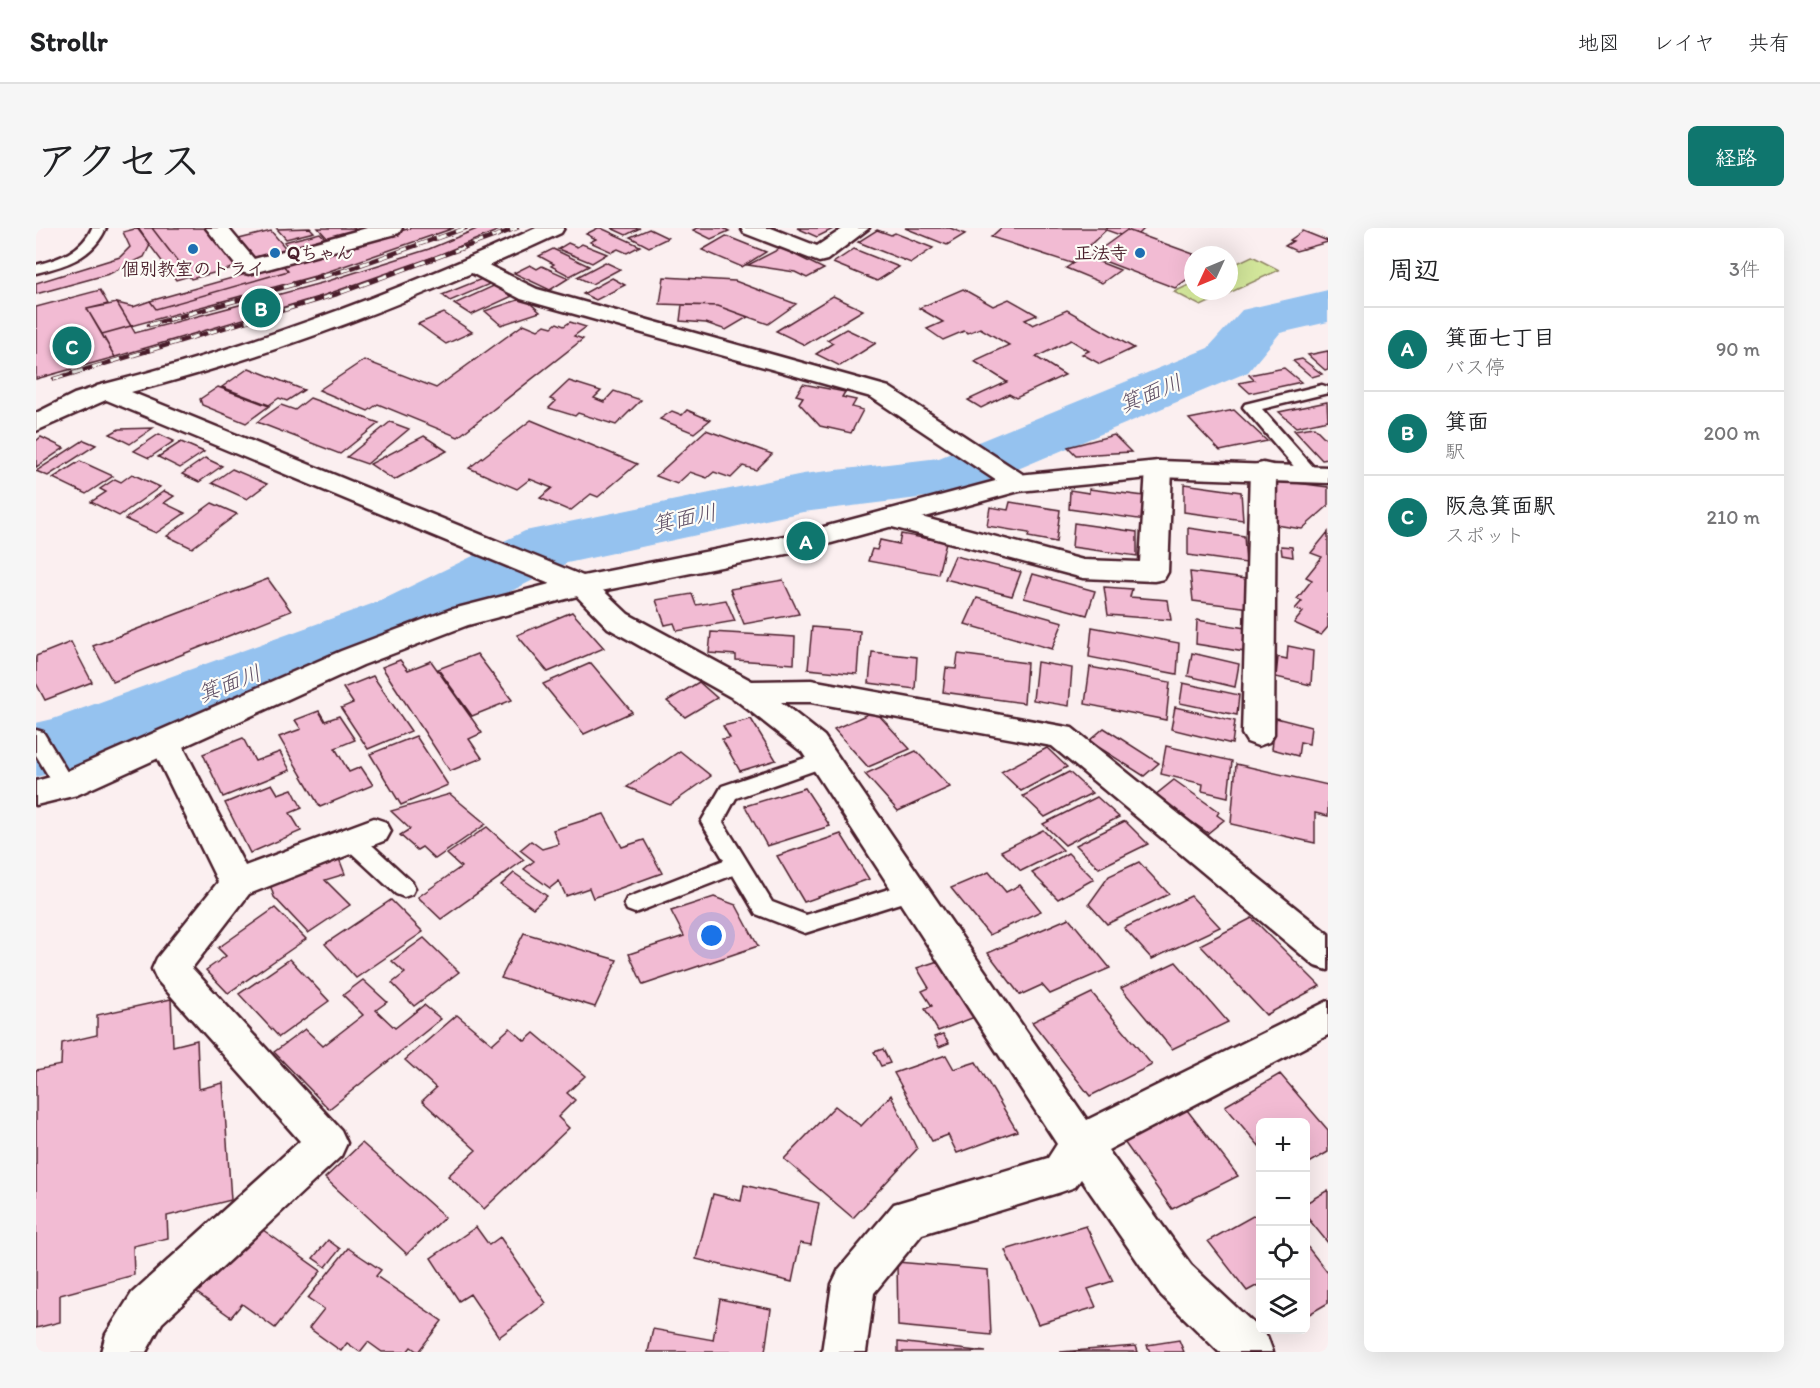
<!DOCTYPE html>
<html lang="ja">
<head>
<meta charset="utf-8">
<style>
  :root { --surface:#fff; --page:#f6f6f6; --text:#202124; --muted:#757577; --line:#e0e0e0; --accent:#0f766e }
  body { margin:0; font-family:Itim,"Klee One",sans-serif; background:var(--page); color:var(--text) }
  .controls { position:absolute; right:18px; bottom:18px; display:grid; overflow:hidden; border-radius:9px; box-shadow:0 6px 24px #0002 }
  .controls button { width:54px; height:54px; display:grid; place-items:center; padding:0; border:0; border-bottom:2px solid var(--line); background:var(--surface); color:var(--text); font:30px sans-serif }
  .compass { position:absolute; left:1148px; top:18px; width:54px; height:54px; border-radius:50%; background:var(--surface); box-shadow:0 6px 24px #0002; rotate:226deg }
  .you { position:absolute; left:676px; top:708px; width:21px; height:21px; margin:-15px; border:4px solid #fff; border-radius:50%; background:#1a73e8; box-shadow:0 0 0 9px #1a73e833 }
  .badge { display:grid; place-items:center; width:39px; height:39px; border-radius:50%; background:var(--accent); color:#fff; font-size:20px; font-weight:700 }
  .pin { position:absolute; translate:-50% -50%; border:3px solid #fff; box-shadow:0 2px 6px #0006 }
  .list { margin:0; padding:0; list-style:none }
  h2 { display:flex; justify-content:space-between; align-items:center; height:78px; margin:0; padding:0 24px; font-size:26px }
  h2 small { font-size:20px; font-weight:400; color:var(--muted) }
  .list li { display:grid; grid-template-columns:39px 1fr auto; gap:18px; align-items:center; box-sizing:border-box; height:84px; padding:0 24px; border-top:2px solid var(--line) }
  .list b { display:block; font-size:22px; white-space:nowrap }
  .list p { margin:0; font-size:20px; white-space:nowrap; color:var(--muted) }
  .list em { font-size:20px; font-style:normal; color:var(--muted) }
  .icon { flex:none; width:33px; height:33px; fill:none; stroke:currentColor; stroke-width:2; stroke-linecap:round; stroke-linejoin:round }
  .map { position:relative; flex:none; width:1292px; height:1124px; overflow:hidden; border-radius:9px }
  header { display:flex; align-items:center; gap:36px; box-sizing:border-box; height:84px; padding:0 30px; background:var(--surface); border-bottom:2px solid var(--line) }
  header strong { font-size:28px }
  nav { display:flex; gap:33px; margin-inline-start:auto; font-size:21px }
  .intro { display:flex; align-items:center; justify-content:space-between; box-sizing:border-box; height:144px; padding:0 36px }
  h1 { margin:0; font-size:42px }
  .button { padding:15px 27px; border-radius:9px; background:var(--accent); color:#fff; font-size:21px; font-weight:700 }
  main { display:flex; gap:36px; padding:0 36px }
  aside { flex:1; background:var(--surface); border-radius:9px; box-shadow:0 6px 24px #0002 }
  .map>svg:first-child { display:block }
  .green { fill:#d3e79b; stroke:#8e8363; stroke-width:1.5 }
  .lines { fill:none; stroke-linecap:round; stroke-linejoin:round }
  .river { fill:#95c2ef; fill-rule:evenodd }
  .building { fill:#f2bbd3; stroke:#4a1f2b; stroke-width:1.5 }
  .service-casing { stroke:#4a1f2b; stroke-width:5 }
  .minor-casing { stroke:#4a1f2b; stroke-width:5 }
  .tertiary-casing { stroke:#4a1f2b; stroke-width:5 }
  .service { fill:#fdfcf7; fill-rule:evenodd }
  .minor { fill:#fdfcf7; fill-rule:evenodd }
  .tertiary { fill:#fdfcf7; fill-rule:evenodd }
  .rail-casing { stroke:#4a1f2b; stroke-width:4.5 }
  .rail { stroke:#fdfcf7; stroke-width:3; stroke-dasharray:10; stroke-linecap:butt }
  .poi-dot { fill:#1f6fb2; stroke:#fdfcf7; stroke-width:2 }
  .labels { text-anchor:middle; stroke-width:4.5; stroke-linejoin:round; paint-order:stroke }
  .far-poi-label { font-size:18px; font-weight:bold; fill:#4a1f2b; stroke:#fdfcf7; text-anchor:start }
  .water-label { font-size:22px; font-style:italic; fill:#605066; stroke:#fdfcf7 }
</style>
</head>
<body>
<header>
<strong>Strollr</strong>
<nav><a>地図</a><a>レイヤ</a><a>共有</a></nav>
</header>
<div class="intro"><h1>アクセス</h1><a class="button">経路</a></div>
<main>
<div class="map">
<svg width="1292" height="1124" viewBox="0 0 1292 1124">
  <rect width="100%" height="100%" fill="#fbeff0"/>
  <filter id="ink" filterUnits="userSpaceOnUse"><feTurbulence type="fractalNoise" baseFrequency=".0167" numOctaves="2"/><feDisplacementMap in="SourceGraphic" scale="12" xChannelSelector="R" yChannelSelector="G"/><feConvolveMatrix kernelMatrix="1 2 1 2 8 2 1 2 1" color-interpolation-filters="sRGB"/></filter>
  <g filter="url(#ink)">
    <path class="green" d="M1216 28 1243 42 1165 78 1138 64 1157 55V63H1193V39Z"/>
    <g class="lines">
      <path class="river" d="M1292 62V94L1244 105 1212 144 937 260 915 266 767 284 531 335 392 405 52 536 0 549V495L17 491 344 373 489 303 767 246 903 230 1172 120 1206 82Z"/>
    </g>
    <path class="building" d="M101 0H116L153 48 140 52Z
      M102 0 114 17 108 29 73 46 0 66V55L84 29 94 19 87 4Z
      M116 0H173L204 38 155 51Z
      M274 0 278 4 250 11 241 1Z
      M282 0H318L322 4 293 12Z
      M375 0H418L279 48 95 98 81 75 97 79 114 73 120 81 252 43 246 36Z
      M443 0H468L400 28 289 67 79 129 66 106 95 98 99 105 289 54 393 21Z
      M562 0H565L604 18 591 25 582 21 576 24 554 14 560 11 550 6Z
      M575 0H604L590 7Z
      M661 0H687L693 3 675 11 657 2Z
      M761 0H799L781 9Z
      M869 0H914L929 6 911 17Z
      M965 0H1072L1035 35 955 9Z
      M1072 0H1104L1108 1 1103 6 1091 2 1084 7 1070 2Z
      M613 1 632 10 613 19 594 9Z
      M841 2 855 7 859 5 897 20 875 35 822 14Z
      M1091 2 1160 27H1157V47L1139 60 1055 28Z
      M235 3 253 24 221 33 203 11Z
      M1267 3 1292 13V14L1260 23 1249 18 1257 13 1254 12Z
      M284 5 292 13 256 23 248 14Z
      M690 8 730 24 706 39 666 22Z
      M532 15 541 19 546 16 571 26 556 35 522 21Z
      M745 20 788 41 771 50 759 44 712 37Z
      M517 21 553 38 534 48 515 38 518 36 503 28Z
      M818 21 863 39 841 53 797 35Z
      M1048 28 1084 42 1066 55 1030 40Z
      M569 34 584 41 556 56 541 49Z
      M246 36 252 43 120 81 114 73Z
      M494 37 501 41 506 38 533 50 514 62 478 45Z
      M628 49 699 53 760 76 732 96 682 78 624 76Z
      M448 50 456 55 414 73 406 67Z
      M576 50 589 57 560 72 547 66Z
      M464 55 481 66 435 87 418 76Z
      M927 61 957 78 973 71 1001 87 989 92 997 97 1031 82 1098 120 1064 136 1046 126 1053 123 1035 112 1000 129 1029 147 980 170 973 166 945 180 932 172 971 154 938 133 973 117 944 100 932 105 928 103 907 112 891 101 907 94 883 80Z
      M64 62 72 76 51 81 79 129 0 151V79Z
      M797 68 827 82 769 117 740 103Z
      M488 70 504 84 465 97 449 83Z
      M81 75 95 98 66 106 51 81Z
      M646 77 682 78 712 89 690 102 670 95 644 93Z
      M408 85 436 104 410 116 382 96Z
      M534 94 550 99 538 108 547 111 422 209 342 176 332 183 283 162 328 132 400 160 488 96 502 102 509 97 516 99 521 95 528 98Z
      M810 101 840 115 804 138 780 126 797 115 791 112Z
      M1292 123V141L1289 142 1272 127Z
      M1266 131 1286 146 1276 149 1257 133Z
      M213 140 268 162 251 173 243 170 233 177 186 159Z
      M1248 140 1265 154 1214 165 1203 155 1218 152 1213 147Z
      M533 153 565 163 558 170 568 174 578 163 605 172 580 197 542 185 539 188 513 180 520 173 514 171Z
      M767 156 809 164 806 169 820 172 816 179 827 182 815 205 784 198 763 175 767 169 760 167Z
      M182 159 233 178 210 195 166 177 164 171Z
      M274 170 343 195 304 226 221 194 245 177 259 182Z
      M1291 174 1292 192 1260 199 1243 184Z
      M651 182 674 192 658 205 624 191 636 183 646 187Z
      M1198 182 1231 213 1184 223 1153 191Z
      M495 192 601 236 562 269 555 266 534 283 504 270 516 260 494 251 481 261 433 240Z
      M354 194 373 201 331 236 311 229Z
      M1278 199 1292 213V231L1286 232 1258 202Z
      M117 200 94 216 74 206 83 201Z
      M670 202 736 226 720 242 707 238 695 250 678 244 671 250 654 244 641 256 620 248Z
      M123 206 138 213 113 230 98 223Z
      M1078 207 1095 224 1040 227 1032 219Z
      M388 208 411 223 358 252 334 236Z
      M5 209 28 220 0 239V213Z
      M48 212 60 217 12 248 0 243Z
      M145 214 168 224 144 240 122 229Z
      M169 230 186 238 163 254 146 246Z
      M44 233 77 248 50 266 17 250Z
      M196 241 231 256 211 271 176 255Z
      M96 246 124 259 83 288 55 274 70 264 64 261 79 251 85 254Z
      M1237 252 1292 259V278L1266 301 1240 297Z
      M1148 256 1205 264 1207 292 1148 284Z
      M1053 261 1108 268 1109 292 1033 281 1034 262 1053 265Z
      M128 263 138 268 128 275 149 285 120 305 89 291Z
      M974 274 1024 282 1020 314 992 309 993 305 951 298 954 279 972 282Z
      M176 275 201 286 156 320 131 308Z
      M1038 295 1101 304V328L1036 319Z
      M1152 300 1208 308 1210 335 1152 327Z
      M1292 304V399L1285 407 1258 395 1267 384 1259 381 1266 373 1261 371 1276 352 1270 349 1286 329 1275 325Z
      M865 306 910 314 902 346 832 333 836 321 841 322 844 312 863 316Z
      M1245 318 1256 319 1257 329 1246 327Z
      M919 328 985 344 976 368 909 351Z
      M1154 344 1210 351 1214 380 1157 373Z
      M997 346 1059 363 1051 387 988 370Z
      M232 351 255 383 77 454 57 418Z
      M747 352 763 386 708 396 694 361Z
      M1068 359 1096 361 1094 369 1132 372 1135 392 1072 387Z
      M656 366 660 377 690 372 699 393 641 403 638 395 629 397 620 372Z
      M941 370 1027 394 1016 421 929 396Z
      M536 384 568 420 512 444 481 407Z
      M1161 392 1209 400V424L1160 416Z
      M776 399 824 403 821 446 772 441Z
      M1056 399 1143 415 1141 446 1053 429Z
      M675 404 759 409 758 436 700 432V427L673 425Z
      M35 414 56 454 9 472 0 455V428Z
      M1252 418 1277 423 1275 457 1240 449 1242 429 1251 431Z
      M836 424 881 429 879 461 833 455Z
      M1156 425 1203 436 1199 459 1152 448Z
      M441 426 476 472 436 488 402 441Z
      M922 426 991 435 988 475 907 464 910 440 920 441Z
      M364 432 372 442 395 433 446 505 433 511 446 530 414 543 346 439Z
      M1001 434 1036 440 1033 478 997 472Z
      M555 435 596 484 548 506 507 456Z
      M1054 439 1134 454 1130 492 1049 476Z
      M337 448 375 503 332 521 305 480 317 475 307 460Z
      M663 454 681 470 649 489 631 473Z
      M1147 455 1203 467 1201 487 1144 475Z
      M1139 479 1199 493 1196 516 1135 501Z
      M283 483 289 493 303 488 319 512 299 520 313 544 325 539 337 557 284 579 243 509 265 501 259 492Z
      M839 483 874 521 832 539 798 501Z
      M1240 490 1275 499 1273 516 1264 514 1262 528 1236 521Z
      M715 491 740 532 704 543 686 511 694 510 687 498Z
      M1068 500 1123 535 1108 548 1053 513Z
      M380 508 412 557 365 577 334 526Z
      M207 510 219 533 244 524 254 542 187 569 167 526Z
      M1130 518 1196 533 1192 569 1166 563 1167 556 1125 546Z
      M1011 520 1031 539 985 563 965 544Z
      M644 523 675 548 634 577 591 559Z
      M880 523 914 559 862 583 829 546Z
      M1200 536 1292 557V588L1279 585V615L1195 596Z
      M1033 544 1056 565 1009 589 987 568Z
      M1138 552 1183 584 1181 587 1188 592 1172 605 1118 568Z
      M236 556 242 566 256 561 266 580 254 585 265 603 214 625 189 575Z
      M769 560 794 598 731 618 709 578Z
      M414 566 450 596 399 631 386 619 381 622 364 607 374 601 355 583Z
      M1061 569 1083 589 1029 617 1007 596Z
      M568 586 586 619 608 612 626 645 557 670 553 660 530 668 523 653 514 660 488 641 498 633 484 622 495 613 506 621 523 616 517 602Z
      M1089 593 1112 616 1063 640 1040 617Z
      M451 599 488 632 405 691 382 669 425 639 411 626Z
      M1007 602 1027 622 985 643 965 623Z
      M805 606 833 651 768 674 741 628Z
      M1032 625 1058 651 1022 671 996 645Z
      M302 628 309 646 289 652 314 677 272 705 238 669 232 650Z
      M1103 634 1133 666 1071 696 1053 676 1073 648Z
      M953 644 970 664 984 657 1005 683 953 707 915 660Z
      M478 645 511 668 497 680 465 657Z
      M1155 668 1184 699 1116 731 1088 700Z
      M678 669 700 677 722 718 607 757 593 726 648 708 635 683Z
      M355 672 387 704 320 750 289 716Z
      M239 680 270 711 192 765 170 742 190 728 182 720Z
      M1033 690 1074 740 1014 766 1006 757 984 767 952 725Z
      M1216 690 1284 758 1230 787 1164 717Z
      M488 705 581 732 559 779 465 750Z
      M388 710 423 744 378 778 356 755 369 745 356 733Z
      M254 731 293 773 243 809 203 766Z
      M902 733 939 789 902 803 889 781 896 778 886 763 893 760 881 740Z
      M1140 734 1192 794 1136 821 1085 760Z
      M327 752 351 774 340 782 359 800 388 777 405 791 293 881 238 824 269 801 287 818 327 787 307 767Z
      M1056 765 1116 837 1054 868 996 794Z
      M135 771 137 818 161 812 163 861 187 855 195 972 131 988 132 1010 97 1018 98 1047 24 1067V1094L0 1100V842L25 837 26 815 61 807V787Z
      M421 787 456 816 474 800 489 813 498 805 549 848 531 865 539 872 522 889 533 900 448 981 412 948 440 922 386 873 400 860 369 832Z
      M907 806 913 815 903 819 898 809Z
      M847 821 854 835 845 838 838 824Z
      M910 827 918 841 940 834 981 903 921 925 912 907 896 913 858 845Z
      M1244 846 1292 902V924L1270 937V894H1224V919L1189 878Z
      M855 867 881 921 817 990 748 931 799 878 825 898Z
      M1151 882 1202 948 1136 981 1086 911Z
      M326 915 409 989 371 1026 289 950Z
      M708 957 783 975 775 1017 764 1015 756 1054 660 1031 677 966 705 973Z
      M1292 962V1015L1270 988V975Z
      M1224 984V1056L1211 1063 1172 1013Z
      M220 997 285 1043 239 1100 206 1076 195 1089 161 1065Z
      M1050 998 1077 1053 1052 1061 1060 1079 1002 1096 969 1022Z
      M440 999 453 1017 464 1009 510 1075 463 1109 434 1066 423 1073 395 1030Z
      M292 1012 304 1021 290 1039 277 1030Z
      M1270 1017 1292 1045V1075L1270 1088Z
      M312 1020 345 1042 340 1048 406 1093 382 1124 375 1119 371 1124H346L332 1114 324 1124 311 1115 305 1123 273 1100 288 1081 272 1070Z
      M861 1034 952 1042 955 1107 862 1098Z
      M684 1071 735 1081 729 1124H612L617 1101 677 1112Z
      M1143 1112 1148 1124H1114L1111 1117Z
      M862 1114 950 1124H862Z
      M1100 1118 1102 1124H1024Z"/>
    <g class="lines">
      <g class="service-casing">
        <path id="service" d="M56 0H70C57 30 29 38 0 45V37C23 31 46 23 56 0Z
          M1286 157 1292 159V165L1226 181 1280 242 1282 246 1274 251 1268 250 1207 179 1209 176Z
          M0 502 7 504 36 552 39 558 36 564 29 566 22 564 0 527Z
          M787 524 794 527 797 532 794 537 700 570 687 594 736 674 770 687 875 654 883 657 886 663 883 669 769 705 720 686 697 647 599 685 591 682 588 676 591 670 688 632 665 594 686 558Z
          M316 604 324 606 376 654 379 660 376 666 368 669 360 666 308 618 305 612 308 606Z"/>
      </g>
      <g class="minor-casing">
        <path id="minor" d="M170 0H192L218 31 331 0H366L363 5 213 46 205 44Z
          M705 0H735L781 18 808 0H833L791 32 783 34 708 5Z
          M438 30 501 61 853 159 991 249 995 255 991 261 982 263 973 261 835 169 485 71 430 42 427 37 430 32Z
          M70 156 79 158 82 163 79 168 0 203V185L38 166Z
          M1123 233 1132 235 1136 241 1132 344 1128 351 1118 353 1047 350 845 296 841 290 845 284 855 281 1047 332 1104 334 1110 241 1114 235Z
          M1227 235 1236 237 1240 243 1238 506 1233 514 1222 518 1211 514 1206 506 1214 243 1218 237Z
          M545 349 555 351 592 386 716 453 775 452 1036 500 1292 706V742L1279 738 1016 518 775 474H745L788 508 1051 892 1292 773V807L1072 922 1155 1037 1231 1108 1237 1124H1183L1125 1067 1045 951 1039 959 1025 964 886 1006 838 1065 830 1124H786L796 1056 803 1041 858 976 1012 930 1021 916 766 524 700 472 572 400 531 358 535 351Z
          M130 503 141 507 209 638 338 590 350 594 355 603 350 612 213 666 156 740 305 902 311 915 305 928 126 1095 110 1124H65L70 1106 96 1065 264 913 121 752 116 741 121 730 182 654 114 515 119 507Z"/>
      </g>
      <g class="tertiary-casing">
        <path id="tertiary" d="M500 0H528L525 5C387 69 242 127 95 164L547 348 769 304 982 247 1123 233 1292 239V255L1123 249 983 263 770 322 545 367 432 397 327 437 41 567 0 577V553L22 547 305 423 413 382 514 356 61 168 58 163 61 158C211 120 359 65 500 0Z"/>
      </g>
      <use href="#service" class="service"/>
      <use href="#minor" class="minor"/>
      <use href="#tertiary" class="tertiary"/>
      <g class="rail-casing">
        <path id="rail" d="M113 97 313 41 430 0
          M18 151 301 66 481 0"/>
      </g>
      <use href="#rail" class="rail"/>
    </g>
  </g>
  <g class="poi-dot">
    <circle cx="157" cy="21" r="6"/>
    <circle cx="239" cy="25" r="6"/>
    <circle cx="1104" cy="25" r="6"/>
  </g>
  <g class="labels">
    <g class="far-poi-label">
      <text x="251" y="31">Qちゃん</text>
      <text x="1092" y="31" text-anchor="end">正法寺</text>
      <text x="157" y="47" text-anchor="middle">個別教室のトライ</text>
    </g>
    <g class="water-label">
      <text transform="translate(1114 165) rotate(-22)" y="8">箕面川</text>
      <text transform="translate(648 290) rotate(-12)" y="8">箕面川</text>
      <text transform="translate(193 455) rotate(-21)" y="8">箕面川</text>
    </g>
  </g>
</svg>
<div class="controls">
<button>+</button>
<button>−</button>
<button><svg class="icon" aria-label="locate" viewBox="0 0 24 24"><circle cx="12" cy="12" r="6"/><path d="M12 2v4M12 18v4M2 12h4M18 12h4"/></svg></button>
<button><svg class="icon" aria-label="layers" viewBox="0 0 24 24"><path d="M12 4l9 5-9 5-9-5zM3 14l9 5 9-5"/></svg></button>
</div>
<svg class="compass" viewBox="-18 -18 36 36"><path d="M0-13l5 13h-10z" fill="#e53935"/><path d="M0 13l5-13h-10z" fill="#757577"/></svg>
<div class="you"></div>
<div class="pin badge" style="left:770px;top:313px">A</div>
<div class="pin badge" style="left:225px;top:80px">B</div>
<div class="pin badge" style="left:36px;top:118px">C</div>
</div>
<aside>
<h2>周辺<small>3件</small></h2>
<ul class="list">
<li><span class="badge">A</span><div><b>箕面七丁目</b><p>バス停</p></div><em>90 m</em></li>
<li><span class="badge">B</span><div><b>箕面</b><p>駅</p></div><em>200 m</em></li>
<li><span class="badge">C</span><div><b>阪急箕面駅</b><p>スポット</p></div><em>210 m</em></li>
</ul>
</aside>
</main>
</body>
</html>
